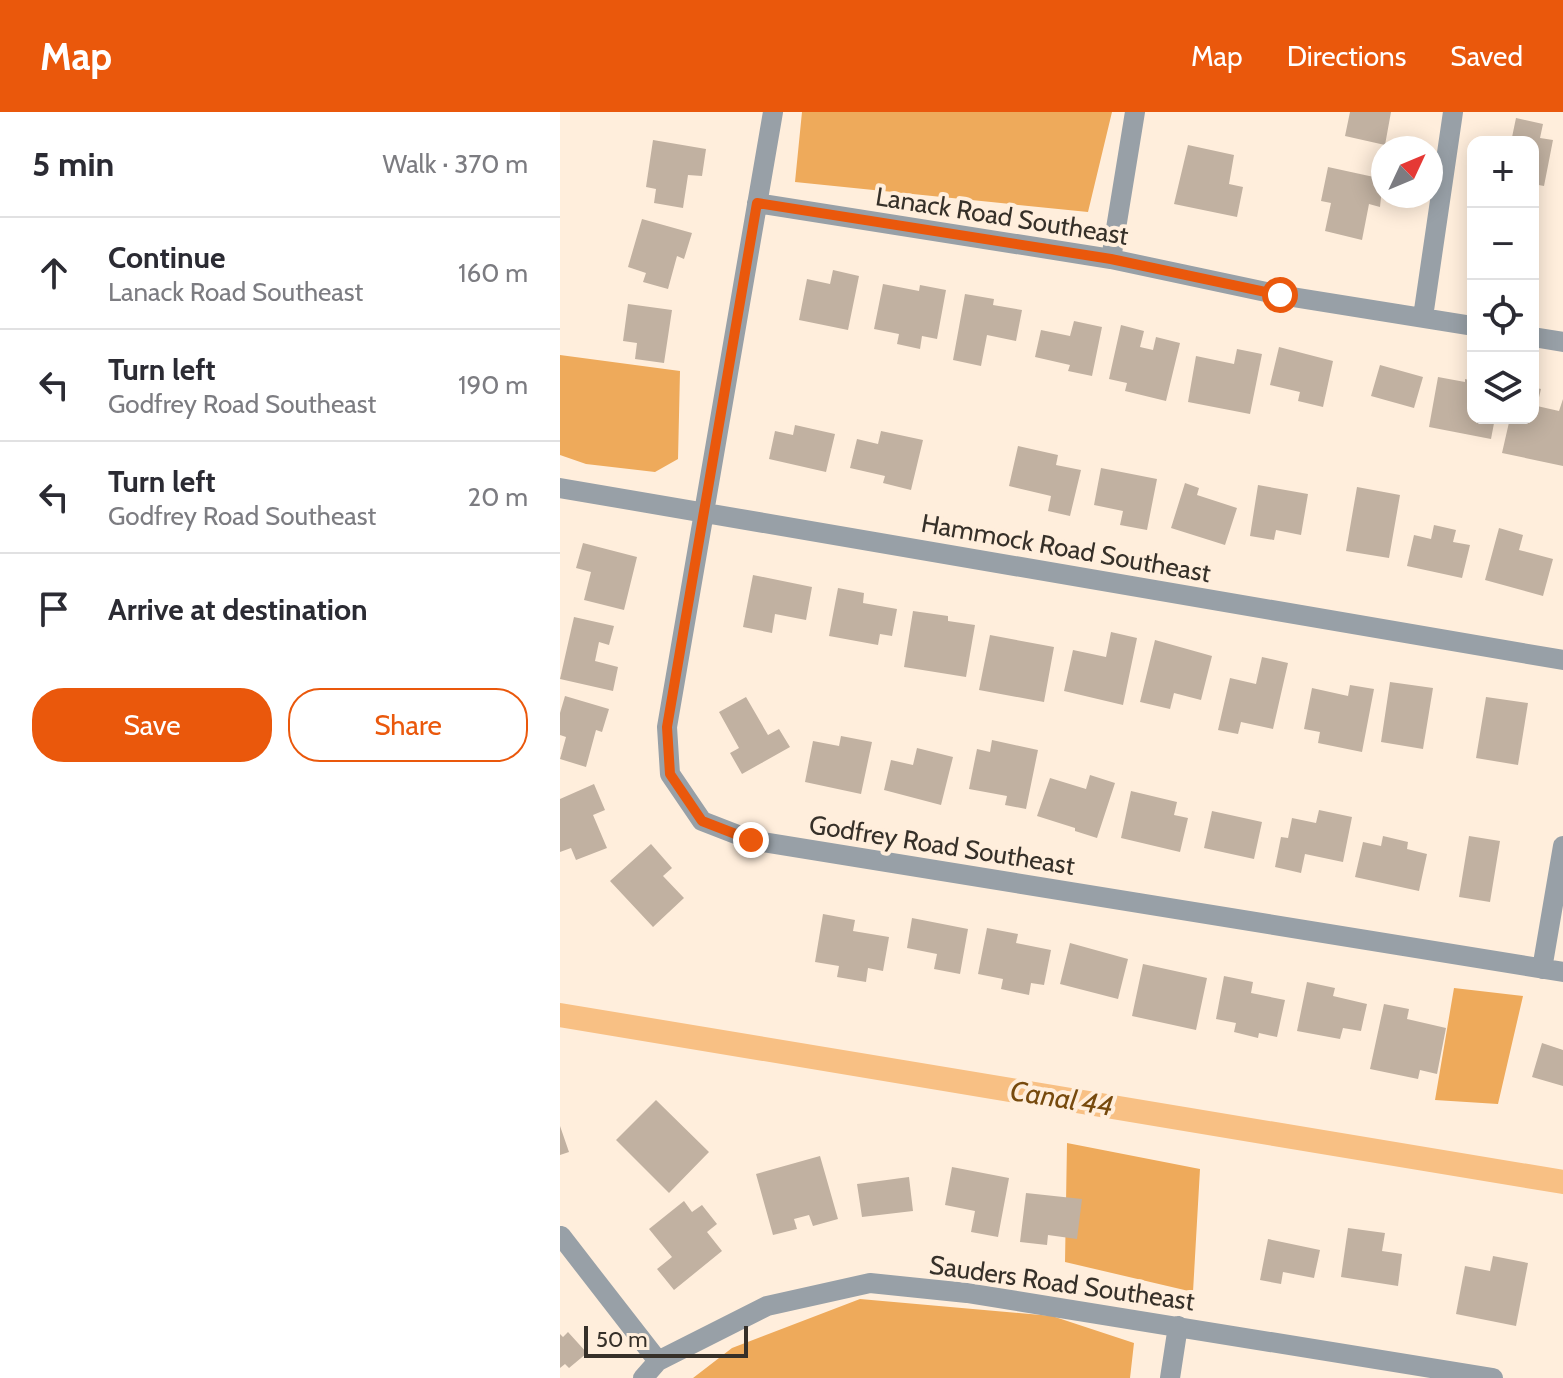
<!DOCTYPE html>
<html lang="en">
<head>
<meta charset="utf-8">
<style>
  :root { --surface:#fff; --page:#f2f2f3; --text:#2b2b33; --muted:#7c7c81; --line:#e1e1e2; --accent:#ea580c }
  body { margin:0; font-family:Cabin,sans-serif; background:var(--page); color:var(--text) }
  .controls { position:absolute; right:24px; top:24px; display:grid; overflow:hidden; border-radius:16px; box-shadow:0 4px 20px #0003 }
  .controls button { width:72px; height:72px; display:grid; place-items:center; padding:0; border:0; border-bottom:2px solid var(--line); background:var(--surface); color:var(--text); font:40px sans-serif }
  .compass { position:absolute; left:811px; top:24px; width:72px; height:72px; border-radius:50%; background:var(--surface); box-shadow:0 4px 20px #0003; rotate:46deg }
  .scale { position:absolute; left:24px; bottom:20px; width:164px; box-sizing:border-box; padding-left:8px; border:4px solid #363029; border-top:0; font-size:22px; line-height:28px; white-space:nowrap; color:#363029; -webkit-text-stroke:6px #ffeedc; paint-order:stroke }
  .stop { position:absolute; width:24px; height:24px; margin:-18px; border:6px solid #ea580c; border-radius:50%; background:#fff }
  .stop.end { background:#ea580c; border-color:#fff; box-shadow:0 2px 8px #0008 }
  .list { margin:0; padding:0; list-style:none }
  h2 { display:flex; justify-content:space-between; align-items:center; height:104px; margin:0; padding:0 32px; font-size:34px }
  h2 small { font-size:26px; font-weight:400; color:var(--muted) }
  .list li { display:grid; grid-template-columns:52px 1fr auto; gap:24px; align-items:center; box-sizing:border-box; height:112px; padding:0 32px; border-top:2px solid var(--line) }
  .list b { display:block; font-size:30px; white-space:nowrap }
  .list p { margin:0; font-size:26px; white-space:nowrap; color:var(--muted) }
  .list em { font-size:26px; font-style:normal; color:var(--muted) }
  .actions { display:flex; gap:16px; padding:24px 32px }
  .actions a { flex:1; padding:18px 0; border:2px solid var(--accent); border-radius:32px; text-align:center; font-size:28px; color:var(--accent) }
  .actions .main { background:var(--accent); color:#fff }
  .icon { flex:none; width:44px; height:44px; fill:none; stroke:currentColor; stroke-width:2; stroke-linecap:round; stroke-linejoin:round }
  .map { position:relative; flex:none; width:1003px; height:1266px; overflow:hidden }
  header { display:flex; align-items:center; gap:48px; box-sizing:border-box; height:112px; padding:0 40px; background:var(--accent); color:#fff }
  header strong { font-size:38px }
  nav { display:flex; gap:44px; margin-inline-start:auto; font-size:28px }
  main { display:flex }
  aside { flex:1; background:var(--surface) }
  .map>svg:first-child { display:block }
  .forest { fill:#eeaa5b }
  .lines { fill:none; stroke-linecap:round; stroke-linejoin:round }
  .canal { stroke:#f8c084; stroke-width:24 }
  .building { fill:#c1b1a1 }
  .minor { stroke:#98a0a7; stroke-width:20 }
  .route { stroke:#ea580c; stroke-width:10 }
  .labels { text-anchor:middle; stroke-width:8; stroke-linejoin:round; paint-order:stroke }
  .street-label { font-size:26px; fill:#363029; stroke:#ffeedc }
  .water-label { font-size:28px; font-style:italic; fill:#774a0e; stroke:#ffeedc }
</style>
</head>
<body>
<header>
<strong>Map</strong>
<nav><a>Map</a><a>Directions</a><a>Saved</a></nav>
</header>
<main>
<aside>
<h2>5 min<small>Walk · 370 m</small></h2>
<ul class="list">
<li><svg class="icon" aria-label="ahead" viewBox="0 0 24 24"><path d="M12 20V5M6 11l6-6 6 6"/></svg><div><b>Continue</b><p>Lanack Road Southeast</p></div><em>160 m</em></li>
<li><svg class="icon" aria-label="left" viewBox="0 0 24 24"><path d="M17 20v-9H6M10 6l-5 5 5 5"/></svg><div><b>Turn left</b><p>Godfrey Road Southeast</p></div><em>190 m</em></li>
<li><svg class="icon" aria-label="left" viewBox="0 0 24 24"><path d="M17 20v-9H6M10 6l-5 5 5 5"/></svg><div><b>Turn left</b><p>Godfrey Road Southeast</p></div><em>20 m</em></li>
<li><svg class="icon" aria-label="arrive" viewBox="0 0 24 24"><path d="M6 21V4h12l-3 4 3 4H6"/></svg><div><b>Arrive at destination</b></div></li>
</ul>
<div class="actions"><a class="main">Save</a><a>Share</a></div>
</aside>
<div class="map">
<svg width="1003" height="1266" viewBox="0 0 1003 1266">
  <rect width="100%" height="100%" fill="#ffeedc"/>
  <path class="forest" d="M242 0H552L528 100 235 70Z
    M0 243 120 259 118 347 95 360 26 352 0 343Z
    M894 876 963 884 938 992 875 988Z
    M507 1031 640 1057 633 1180 505 1150Z
    M300 1187 492 1204 574 1231 570 1266H133L172 1236Z"/>
  <g class="lines">
    <path class="canal" d="M0 903 1003 1070"/>
  </g>
  <path class="building" d="M790 0H831L825 33 785 24Z
    M956 6 983 12 980 26 993 28 984 74 973 72V30H951Z
    M93 28 146 37 142 64 128 63 123 96 94 91 96 77 86 75Z
    M628 33 674 43 669 72 683 75 677 105 614 92Z
    M768 55 823 67 820 95 809 92 802 128 765 119 771 91 761 89Z
    M82 107 132 121 124 147 117 144 108 177 83 170 86 161 68 155Z
    M973 110 978 111 975 131H973Z
    M273 158 299 164 288 218 239 208 247 167 270 172Z
    M323 172 359 179 360 173 386 178 377 227 362 224 360 237 337 232 339 222 314 217Z
    M405 182 434 187 433 193 462 198 456 229 427 223 421 254 393 248Z
    M68 192 112 198 104 251 75 247 77 231 63 229Z
    M514 209 542 215 532 264 508 259 510 253 475 245 481 218 510 224Z
    M561 213 584 219 580 235 593 238 596 225 620 231 606 289 565 279 567 271 549 267Z
    M719 235 773 249 763 295 738 289 740 280 710 273Z
    M677 237 702 242 690 302 628 290 636 244 674 252Z
    M820 253 863 265 854 296 811 284Z
    M878 265 905 270V267L913 269V306H935L931 327 869 315Z
    M973 275 981 277 977 294 999 299 1003 287V354L942 341 950 306H973Z
    M235 313 275 322 266 360 209 347 215 319 233 323Z
    M321 319 363 328 351 378 323 371 325 364 290 356 297 327 318 332Z
    M458 334 498 343 496 353 521 358 510 404 488 399 491 384 449 374Z
    M541 356 597 367 587 418 560 413 563 399 534 393Z
    M625 371 639 376 637 383 677 396 665 433 611 416Z
    M698 373 748 382 741 423 716 418 714 428 690 424Z
    M797 375 840 383 829 446 786 439Z
    M874 413 896 418 893 430 910 433 902 466 847 454 854 423 871 427Z
    M939 416 963 423 959 438 993 447 983 484 925 468Z
    M23 431 77 445 64 498 24 488 31 460 16 456Z
    M193 463 252 475 246 508 215 502 212 521 183 515Z
    M278 476 304 481 303 491 337 497 332 524 320 522 318 533 269 524Z
    M353 499 388 504V509L415 513 406 565 344 555Z
    M14 505 54 514 49 533 39 530 35 549 58 555 53 579 0 567Z
    M551 520 577 526 563 593 504 579 513 538 546 545Z
    M430 523 494 535 484 590 419 578Z
    M595 528 652 544 641 588 614 581 610 597 580 590Z
    M702 545 728 551 713 617 681 610 678 622 658 618 670 566 696 572Z
    M830 570 873 576 863 637 821 630Z
    M790 573 814 577 802 640 758 631 760 620 744 617 752 576 788 584Z
    M5 584 49 597 42 620 36 618 26 655 0 647 6 625 0 623V601Z
    M186 585 208 623 219 617 230 635 182 662 170 641 179 636 159 600Z
    M926 585 968 591 958 653 916 646Z
    M281 624 312 630 301 682 245 670 253 629 279 634Z
    M432 628 478 638 466 697 445 693 447 684 409 677 417 637 430 640Z
    M357 636 393 645 381 693 324 678 331 648 353 653Z
    M530 663 555 671 537 726 515 719V716L477 704 490 666 526 677Z
    M34 672 45 698 33 703 47 736 16 748 11 736 0 740V687Z
    M571 679 617 690 614 703 628 706 620 740 561 726Z
    M759 698 792 705 783 750 745 742 741 761 715 755 721 725 728 726 732 706 756 711Z
    M652 699 702 710 694 747 644 736Z
    M823 724 848 730 847 737 867 742 859 779 795 765 803 730 821 734Z
    M909 724 940 729 930 790 899 785Z
    M91 732 112 756 103 764 124 786 93 815 50 769Z
    M263 802 295 808 293 819 329 825 323 859 308 856 306 870 277 865 279 854 255 850Z
    M352 806 408 817 400 862 374 857 377 842 347 836Z
    M427 816 458 822 456 831 491 838 484 873 471 871 469 883 441 877 443 867 418 862Z
    M510 831 568 847 558 887 500 872Z
    M583 852 647 866 636 918 572 904Z
    M664 864 693 870 691 881 725 888 717 925 699 921 698 926 674 920 676 911 656 907Z
    M747 870 775 876 773 884 807 892 801 919 783 916 780 927 737 919Z
    M824 892 849 897 847 907 886 916 877 962 860 958 858 967 810 957Z
    M982 931 1003 938V974L972 965Z
    M96 988 149 1040 109 1081 56 1028Z
    M0 1014 9 1040 0 1043Z
    M260 1044 278 1107 253 1114 249 1103 234 1107 237 1117 213 1123 196 1062Z
    M392 1055 449 1066 438 1125 411 1120 415 1099 385 1093Z
    M349 1065 353 1099 302 1105 297 1072Z
    M466 1081 522 1087 517 1127 488 1123 487 1133 460 1130Z
    M124 1089 132 1100 142 1093 157 1112 147 1120 162 1139 114 1178 97 1157 112 1145 89 1117Z
    M788 1116 825 1121 822 1139 842 1142 838 1174 781 1165Z
    M708 1127 760 1138 754 1166 723 1160 721 1172 700 1168Z
    M933 1144 968 1151 956 1214 896 1202 905 1154 930 1159Z
    M8 1220 27 1241 9 1256 5 1252 0 1256V1222L3 1225Z"/>
  <g class="lines">
    <path class="minor" d="M213 0 107 615 110 662 142 709 191 728 1003 860
      M197 91 551 147 720 183 913 214
      M551 147 575 0
      M863 205 893 0
      M973 225 1003 230
      M0 376 1003 548
      M982 857 1003 734
      M1 1124 98 1249
      M83 1266 98 1249 207 1194 310 1171 407 1181 933 1266
      M610 1266 618 1214"/>
  </g>
  <g class="lines">
    <path class="route" d="M191 728 142 709 110 662 107 615 197 91 551 147 720 183"/>
  </g>
  <g class="labels">
    <g class="street-label">
      <text transform="translate(442 104) rotate(9)" y="9">Lanack Road Southeast</text>
      <text transform="translate(506 436) rotate(10)" y="9">Hammock Road Southeast</text>
      <text transform="translate(382 733) rotate(9)" y="9">Godfrey Road Southeast</text>
      <text transform="translate(502 1171) rotate(8)" y="9">Sauders Road Southeast</text>
    </g>
    <g class="water-label">
      <text transform="translate(502 986) rotate(9)" y="10">Canal 44</text>
    </g>
  </g>
</svg>
<div class="controls">
<button>+</button>
<button>−</button>
<button><svg class="icon" aria-label="locate" viewBox="0 0 24 24"><circle cx="12" cy="12" r="6"/><path d="M12 2v4M12 18v4M2 12h4M18 12h4"/></svg></button>
<button><svg class="icon" aria-label="layers" viewBox="0 0 24 24"><path d="M12 4l9 5-9 5-9-5zM3 14l9 5 9-5"/></svg></button>
</div>
<svg class="compass" viewBox="-18 -18 36 36"><path d="M0-13l5 13h-10z" fill="#e53935"/><path d="M0 13l5-13h-10z" fill="#7c7c81"/></svg>
<div class="scale">50 m</div>
<div class="stop" style="left:720px;top:183px"></div>
<div class="stop end" style="left:191px;top:728px"></div>
</div>
</main>
</body>
</html>
